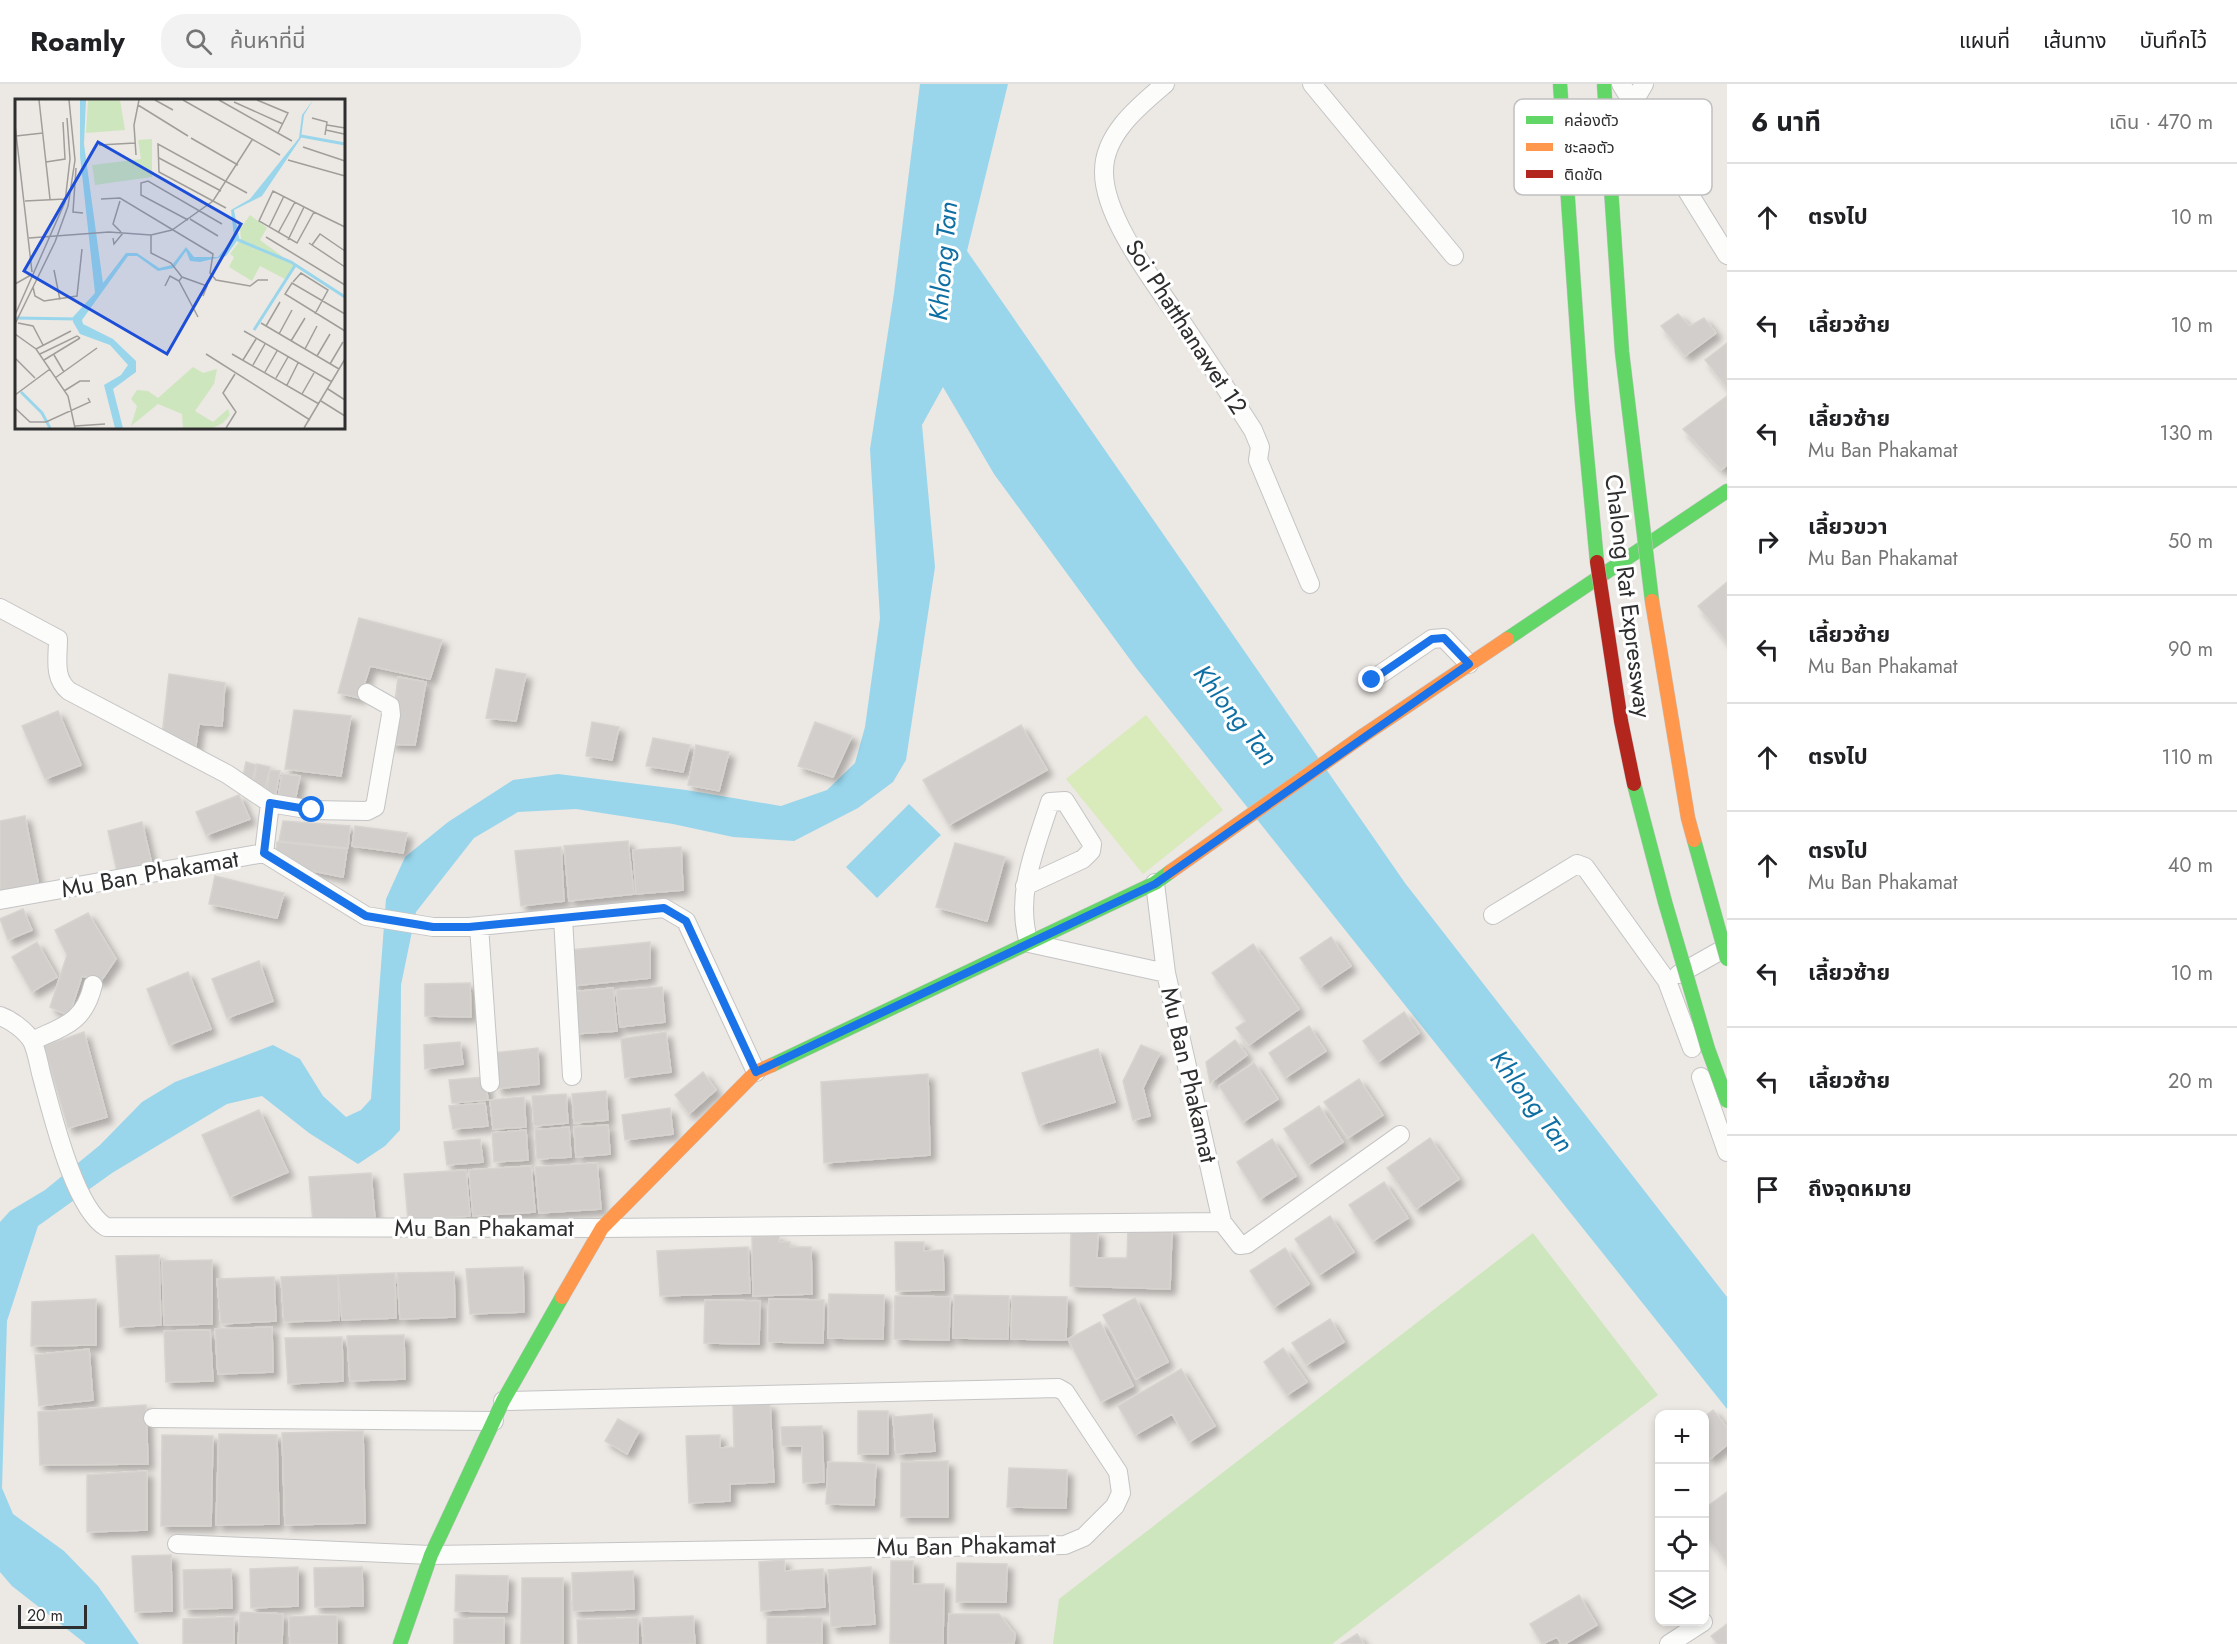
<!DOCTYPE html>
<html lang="th">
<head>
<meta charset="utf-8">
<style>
  :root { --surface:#fff; --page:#f2f2f2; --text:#202124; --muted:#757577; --line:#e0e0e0 }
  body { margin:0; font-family:Jost,"Noto Sans Thai",sans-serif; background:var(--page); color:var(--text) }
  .controls { position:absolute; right:18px; bottom:18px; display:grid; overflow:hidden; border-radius:12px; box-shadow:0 3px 9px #0003 }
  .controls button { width:54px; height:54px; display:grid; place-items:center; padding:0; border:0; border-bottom:2px solid var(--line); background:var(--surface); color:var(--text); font:30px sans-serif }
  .scale { position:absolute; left:18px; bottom:15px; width:69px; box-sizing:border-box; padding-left:6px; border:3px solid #2e2e2e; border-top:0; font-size:16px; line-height:21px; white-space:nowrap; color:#2e2e2e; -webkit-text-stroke:4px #fff; paint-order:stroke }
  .stop { position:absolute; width:18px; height:18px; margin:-14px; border:4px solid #1a73e8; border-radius:50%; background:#fff }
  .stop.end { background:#1a73e8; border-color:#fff; box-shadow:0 2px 6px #0008 }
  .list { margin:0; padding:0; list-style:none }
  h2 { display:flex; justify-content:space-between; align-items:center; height:78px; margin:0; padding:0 24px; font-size:26px }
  h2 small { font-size:20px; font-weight:400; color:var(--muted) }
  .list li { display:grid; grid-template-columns:39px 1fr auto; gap:18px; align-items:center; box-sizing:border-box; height:108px; padding:0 24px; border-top:2px solid var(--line) }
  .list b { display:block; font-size:22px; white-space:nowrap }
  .list p { margin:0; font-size:20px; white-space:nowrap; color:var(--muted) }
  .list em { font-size:20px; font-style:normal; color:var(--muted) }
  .icon { flex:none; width:33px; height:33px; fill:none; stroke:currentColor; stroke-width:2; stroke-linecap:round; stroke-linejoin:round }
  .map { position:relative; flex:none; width:1727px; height:1560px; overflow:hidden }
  header { display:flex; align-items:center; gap:36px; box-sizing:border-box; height:84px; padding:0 30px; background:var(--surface); border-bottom:2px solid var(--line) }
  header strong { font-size:28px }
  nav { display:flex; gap:33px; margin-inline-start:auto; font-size:21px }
  .search { width:420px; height:54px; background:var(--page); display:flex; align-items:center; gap:15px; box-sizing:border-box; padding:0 21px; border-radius:24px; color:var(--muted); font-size:22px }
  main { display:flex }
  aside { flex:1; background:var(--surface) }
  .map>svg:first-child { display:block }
  .green { fill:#cee6be }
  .pitch { fill:#d9eabb }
  .water { fill:#99d6ec }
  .building { fill:#d1cecb; stroke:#d7d4d0; stroke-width:1.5; filter:url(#shadow) }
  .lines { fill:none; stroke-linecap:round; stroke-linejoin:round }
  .street-casing { stroke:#c5c4c5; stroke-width:20 }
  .fast-casing { stroke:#c5c4c5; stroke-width:15 }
  .slow-casing { stroke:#c5c4c5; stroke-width:15 }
  .street { stroke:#fcfcfb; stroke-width:18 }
  .fast { stroke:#63d668; stroke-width:14 }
  .slow { stroke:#ff974d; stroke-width:14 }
  .fast-bridge-casing { stroke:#c6c5c4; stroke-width:15; stroke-linecap:butt }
  .slow-bridge-casing { stroke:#c6c5c4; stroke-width:15; stroke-linecap:butt }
  .jam-bridge-casing { stroke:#c6c5c4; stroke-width:15; stroke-linecap:butt }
  .fast-bridge { stroke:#63d668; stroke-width:14 }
  .slow-bridge { stroke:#ff974d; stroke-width:14 }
  .jam-bridge { stroke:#b3261e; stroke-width:14 }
  .route { stroke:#1a73e8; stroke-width:8 }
  .labels { text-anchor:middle; stroke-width:6; stroke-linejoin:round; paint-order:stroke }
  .street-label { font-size:24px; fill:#2e2e2e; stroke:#fff }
  .water-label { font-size:26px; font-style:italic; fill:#0d6fa3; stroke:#fff }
  .inset-river { fill:none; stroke:#99d6ec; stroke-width:3 }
  .inset-road { fill:none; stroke:#a09e9b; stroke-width:1.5 }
  .view { fill:#1d4ed8; fill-opacity:0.15; stroke:#1d4ed8; stroke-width:3 }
  .inset-edge { fill:none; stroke:#2e2e2e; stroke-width:3 }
  .key { fill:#fff; stroke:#c0c0c0; stroke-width:1.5 }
  .key-label { font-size:16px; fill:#2e2e2e }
</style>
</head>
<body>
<header>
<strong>Roamly</strong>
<div class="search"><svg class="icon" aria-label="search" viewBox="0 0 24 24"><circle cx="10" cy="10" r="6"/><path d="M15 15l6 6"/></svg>ค้นหาที่นี่</div>
<nav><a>แผนที่</a><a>เส้นทาง</a><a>บันทึกไว้</a></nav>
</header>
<main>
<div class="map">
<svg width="1727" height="1560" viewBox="0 0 1727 1560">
  <defs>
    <filter id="shadow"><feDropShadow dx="5.5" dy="5.5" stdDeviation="3" flood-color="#0004"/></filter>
  </defs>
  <rect width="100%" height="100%" fill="#ece8e4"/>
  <path class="green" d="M1533 1149 1658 1311 1332 1560H1053L1059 1515Z"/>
  <path class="pitch" d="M1146 631 1223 726 1143 790 1066 695Z"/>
  <path class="water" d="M920 0H1008L967 167 1405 799 1727 1213V1325L1137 585 994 390 943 303 922 341 935 483 906 676 893 698 858 724 794 757 733 753 673 740 576 725 518 728 474 754 416 828 401 901 400 1046 385 1062 358 1080 309 1049 262 1012 227 1020 112 1089 38 1142 7 1237 2 1404 13 1430 64 1467 98 1502 139 1560H86L12 1502 0 1488V1138L10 1127 45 1106 100 1061 142 1018 175 998 273 961 300 975 323 1012 346 1033 361 1026 371 1015 386 815 405 773 448 738 513 696 558 690 686 706 781 722 827 706 855 679 865 643 880 534 870 365 894 209Z
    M909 720 941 751 877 814 846 783Z"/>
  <path class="building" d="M1678 230 1690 242 1704 234 1716 249 1685 272 1661 242Z
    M1727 259V304L1705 276Z
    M1727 312V381L1721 386 1683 345Z
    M1727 498V558L1698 522Z
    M359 534 442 556 430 595 370 582 360 614 338 609Z
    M496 585 526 590 516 637 486 634Z
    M169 590 225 599 222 642 199 640 195 668 162 652Z
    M398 593 426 598 415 661 390 660Z
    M294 626 351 632 341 692 285 685Z
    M58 627 81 681 45 695 22 642Z
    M592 638 619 643 612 676 586 672Z
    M815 638 852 652 833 693 798 682Z
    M1021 641 1047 686 949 741 923 696Z
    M653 654 690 661 683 688 646 682Z
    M696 661 729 668 719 707 688 701Z
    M246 678 256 681 251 701 242 696Z
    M257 680 270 683 264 709 253 702Z
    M270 686 280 687 275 714 266 713Z
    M282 690 300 692 295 717 278 714Z
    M239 711 250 735 206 751 196 728Z
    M25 732 39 803 0 811V737Z
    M283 737 350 742 348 764 279 757Z
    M142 738 153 785 118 792 108 747Z
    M355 742 407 749 403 769 352 762Z
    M628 757 634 810 569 817 564 762Z
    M277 758 347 765 343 793 298 784 276 771Z
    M955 759 1005 773 987 837 936 823Z
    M561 763 564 817 521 822 515 767Z
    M681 763 683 806 636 810 633 766Z
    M215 792 284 809 277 834 209 820Z
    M23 825 32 846 8 856 0 835Z
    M88 829 116 875 101 897 82 892 69 932 50 923 67 871 55 846Z
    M1331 853 1351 882 1320 903 1300 874Z
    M37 858 57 893 32 908 12 873Z
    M650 858V894L572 902 571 866Z
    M1253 860 1299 925 1249 961 1236 944 1246 937 1212 889Z
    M259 877 273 917 227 934 212 895Z
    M188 888 211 945 169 961 147 905Z
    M470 899 471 933 425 932V900Z
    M662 903 665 938 620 943 616 906Z
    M613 904 617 947 574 950 571 908Z
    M1404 928 1419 949 1378 978 1363 957Z
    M1309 942 1326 967 1285 994 1269 969Z
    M84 948 107 1033 68 1044 44 962Z
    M666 948 671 988 625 994 621 955Z
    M1235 956 1247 971 1210 999 1206 978Z
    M460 958 463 980 425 985 424 961Z
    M1141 961 1160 969 1143 1004 1150 1032 1133 1036 1123 997Z
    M538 964 539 1000 497 1005 494 969Z
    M1098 965 1115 1018 1039 1041 1022 989Z
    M1254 979 1278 1015 1243 1038 1219 1002Z
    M703 988 716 1006 689 1030 675 1011Z
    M928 990 930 1071 824 1079 821 998Z
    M485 993 488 1016 452 1019 449 996Z
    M1359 995 1383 1031 1348 1054 1324 1018Z
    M606 1007 608 1036 574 1039 572 1010Z
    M566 1010 568 1039 534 1042 532 1012Z
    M524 1013 526 1043 493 1045 490 1016Z
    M485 1019 488 1042 453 1045 449 1022Z
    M1319 1022 1343 1058 1308 1081 1284 1045Z
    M670 1024 673 1050 625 1056 622 1031Z
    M259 1026 288 1088 230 1113 202 1051Z
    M608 1041 610 1070 576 1073 574 1043Z
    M569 1043 571 1073 537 1075 535 1046Z
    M526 1046 528 1076 494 1078 492 1049Z
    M1430 1054 1459 1095 1416 1125 1387 1084Z
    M480 1055 483 1078 447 1081 444 1058Z
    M1272 1055 1296 1092 1260 1115 1237 1078Z
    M597 1079 601 1125 539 1129 535 1083Z
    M531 1082 535 1128 473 1132 469 1086Z
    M466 1086 470 1132 408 1136 404 1090Z
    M371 1089 375 1135 313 1139 309 1093Z
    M1384 1098 1408 1134 1373 1157 1349 1121Z
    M1330 1132 1354 1168 1319 1191 1295 1155Z
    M1128 1143 1172 1145 1170 1205 1070 1202 1071 1146 1098 1148 1097 1174H1127Z
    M779 1152V1158H790V1163H811L812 1210 753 1212 752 1153Z
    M895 1158H924V1167L943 1166 944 1206 896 1207Z
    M748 1163 750 1209 660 1212 657 1167Z
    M1285 1164 1309 1200 1274 1223 1250 1187Z
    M159 1171 161 1241 120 1243 116 1172Z
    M212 1176V1240L164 1241 162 1177Z
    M523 1183 524 1228 470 1230 466 1185Z
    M454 1188 455 1233 400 1235 397 1189Z
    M395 1189 396 1234 342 1236 338 1191Z
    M338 1191 339 1236 284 1238 281 1193Z
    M274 1193 276 1237 221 1240 217 1195Z
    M829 1210 884 1211 883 1255 828 1254Z
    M954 1211 1009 1212 1008 1255 953 1254Z
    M895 1212 950 1213 949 1256 894 1255Z
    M1012 1212 1067 1213 1066 1256 1011 1255Z
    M1135 1214 1168 1278 1136 1295 1103 1231Z
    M96 1215V1261L31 1262 32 1218Z
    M769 1215 824 1216 823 1259 768 1258Z
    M705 1216 760 1217 759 1260 704 1259Z
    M1330 1235 1344 1258 1306 1281 1292 1259Z
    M1100 1238 1133 1302 1101 1318 1068 1255Z
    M272 1243 273 1288 218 1290 215 1245Z
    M210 1246 213 1297 166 1298 164 1247Z
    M404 1251 405 1295 350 1297 347 1252Z
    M342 1253 343 1297 288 1300 285 1254Z
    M1283 1264 1307 1298 1287 1311 1264 1278Z
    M89 1265 93 1316 39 1322 35 1271Z
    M1181 1285 1215 1342 1189 1358 1172 1330 1135 1351 1118 1322Z
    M770 1320 774 1398 730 1400V1417L689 1419 686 1352 720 1351V1364L734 1363 733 1321Z
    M146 1321 148 1380 40 1381 38 1328Z
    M1713 1326 1727 1344V1361L1710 1375 1704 1368V1333Z
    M858 1327H888V1370H858Z
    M932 1330 935 1367 896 1370 893 1333Z
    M618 1335 639 1347 627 1370 605 1357Z
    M822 1342 824 1398 803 1399 802 1362H782L781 1343Z
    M363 1347 365 1439 285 1441 282 1349Z
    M219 1350 277 1351 279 1440 216 1441Z
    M162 1351 213 1352 211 1442H161Z
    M948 1377V1433H901V1378Z
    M828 1378 876 1379 874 1421 826 1420Z
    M1009 1384 1067 1386 1066 1424 1007 1423Z
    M147 1387V1446L87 1448V1391Z
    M1727 1408V1479L1704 1449V1425Z
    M171 1471 172 1527 135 1528 132 1472Z
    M784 1476 785 1487 823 1485 825 1523 761 1527 759 1478Z
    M891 1477H913V1500H944L943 1560H890Z
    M957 1479 1007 1480 1006 1518H956Z
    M298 1483V1522L251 1524 250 1485Z
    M362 1483 363 1522 315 1523 314 1484Z
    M871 1483 875 1540 831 1543 828 1486Z
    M231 1485 232 1524 184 1525 183 1486Z
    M633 1487 634 1525 573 1527 572 1489Z
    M456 1491 508 1492 507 1528 455 1527Z
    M522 1494H563V1560H521Z
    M1579 1511 1597 1541 1565 1560H1561L1557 1553 1542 1560 1530 1540Z
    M240 1528 283 1530 282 1560H238Z
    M949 1530H999L1015 1550 1014 1560H948Z
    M337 1531V1560H290L289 1533Z
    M693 1532 695 1560H643L642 1534Z
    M234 1533V1560H183V1535Z
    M767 1533 822 1534V1560H767Z
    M504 1534V1560H454V1535Z
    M638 1534V1560H578L577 1536Z
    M1727 1540V1560H1718L1711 1552Z
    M1357 1550 1364 1560H1341Z"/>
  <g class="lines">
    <g class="street-casing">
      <path id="street" d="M1165 0C1139 22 1104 50 1104 87 1103 135 1159 204 1185 243 1208 277 1231 312 1253 346L1260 363 1258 376 1310 500
        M1312 0 1454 172
        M1621 0 1727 171
        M1633 19 1644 0
        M0 524 58 555C58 574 53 594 69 607L227 690 270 719 264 769
        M1372 596 1432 555 1444 554 1469 580
        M270 719 312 726 367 727 375 723 391 631 390 622 367 609
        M1155 799 1166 889
        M1025 802 1083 775 1091 767 1092 760 1065 717 1050 718C1036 763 1014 811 1029 859L1166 889 1222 1138 1240 1161 1247 1160 1400 1051
        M0 816 264 769 366 832 433 843H469L664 824 686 837 756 988
        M1493 831 1577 780 1585 783 1667 897 1692 964
        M563 834 572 992
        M479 842 490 999
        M1679 890 1727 863
        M0 932C11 936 25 946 32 957 37 967 39 982 42 993 52 1029 74 1124 106 1143L602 1144 1222 1138
        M32 957C64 942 84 939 93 901
        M1701 993 1727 1068
        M153 1334 494 1337
        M177 1460 431 1471 1065 1461 1084 1453 1115 1422 1121 1409 1118 1388 1065 1308 1058 1304 503 1317
        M1669 1560 1703 1538"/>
    </g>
    <g class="fast-casing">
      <path id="fast" d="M1507 555 1727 407
        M772 981 1155 799 1170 788
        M400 1560 431 1471 503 1317 562 1213"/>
    </g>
    <g class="slow-casing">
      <path id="slow" d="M1170 788 1364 651 1507 555
        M562 1213 602 1144 756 988 772 981"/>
    </g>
    <use href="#street" class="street"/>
    <use href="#fast" class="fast"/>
    <use href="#slow" class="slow"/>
    <g class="fast-bridge-casing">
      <path id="fast-bridge" d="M1560 0 1582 319 1597 478
        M1604 0 1622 268 1652 517
        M1634 700 1665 818 1708 965 1727 1017
        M1694 756 1727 875"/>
    </g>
    <g class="slow-bridge-casing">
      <path id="slow-bridge" d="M1652 517 1688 734 1694 756"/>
    </g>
    <g class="jam-bridge-casing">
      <path id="jam-bridge" d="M1597 478 1621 637 1634 700"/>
    </g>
    <use href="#fast-bridge" class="fast-bridge"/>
    <use href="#slow-bridge" class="slow-bridge"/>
    <use href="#jam-bridge" class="jam-bridge"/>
  </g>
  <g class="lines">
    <path class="route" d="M312 726 270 719 264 769 366 832 433 843H469L664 824 686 837 756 988 1155 800 1469 580 1444 554 1432 555 1372 596"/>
  </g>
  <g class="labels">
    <g class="street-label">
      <text transform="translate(1186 243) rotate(57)" y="8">Soi Phatthanawet 12</text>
      <text transform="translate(1628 512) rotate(83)" y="8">Chalong Rat Expressway</text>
      <text transform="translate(150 790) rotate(-10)" y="8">Mu Ban Phakamat</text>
      <text transform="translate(1189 991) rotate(77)" y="8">Mu Ban Phakamat</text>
      <text x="484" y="1152">Mu Ban Phakamat</text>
      <text transform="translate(966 1462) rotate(-1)" y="8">Mu Ban Phakamat</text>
    </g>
    <g class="water-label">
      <text transform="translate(943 177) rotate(-85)" y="9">Khlong Tan</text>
      <text transform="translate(1236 631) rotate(52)" y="9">Khlong Tan</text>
      <text transform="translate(1532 1017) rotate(53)" y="9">Khlong Tan</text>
    </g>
  </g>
  <g transform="translate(15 15)">
    <rect width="330" height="330" fill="#ece8e4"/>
    <path d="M73 1H105L110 31 71 34ZM137 40V78L80 86 77 66 126 60 123 41ZM235 116 252 129 245 141 279 166 270 180 245 167 237 182 214 168 219 158 215 155 226 140 225 130ZM178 268 188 274 202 270 199 285 180 312 198 323 213 310 215 316 208 324 198 329H168L167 315 143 305 116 327 122 307 116 300 122 291 133 292 143 299Z" fill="#cee6be"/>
    <path d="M65 1H71L69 45 88 184 111 154H122L144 169 157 166 171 148 179 158H203L219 138 216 111 235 100 284 39 287 16 298 1 289 16 286 39 247 97 219 111 224 139 211 157 185 163 175 162 171 152 159 169 143 172 122 157H113L67 221 68 225 98 240 121 262V273L98 290 108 329H100L89 286 106 276 113 266 95 246 65 235 58 223V218L80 194 65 57Z" fill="#99d6ec"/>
    <path class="inset-river" d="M286 37 330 45M221 140 276 163 330 198M0 219 63 220M239 231 281 165M6 293 27 314 35 329"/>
    <path class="inset-road" d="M24 1 35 100M140 1 158 11M168 1 265 56M204 1 277 42M242 1 273 14 263 34M219 3 268 25M123 6 173 37M297 19 312 23 310 36M0 26 17 173M312 26 330 29M311 31 329 35M1 37 28 34M176 39 223 66M84 46 120 44M288 48 330 62M121 56 119 26 124 1M144 59 206 92M273 61 330 77M31 63 50 60 48 23M61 69 58 113 68 114M86 100 105 99 198 155 195 174 201 181 235 187 243 181H253M10 102 50 100M105 102 98 125 106 133M211 109 144 73 143 45 232 94M299 113 282 144 244 122 258 92 299 113 330 128M175 120 203 137M173 121 126 96V84L133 82 207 125M254 128 269 97M263 134 280 103M136 136V154L156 164 167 178 192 187 188 197M251 138 330 186M14 139 94 133 136 136 157 131 198 102 237 41M98 139 99 145 108 134M273 141 289 108M294 144 330 168M297 146 305 135 330 152M39 171 45 201M167 178 164 182 183 218M278 183 286 174 313 191 300 215M0 185 16 176M150 187 155 177 164 182M18 188 20 197 29 202 62 197 67 150M330 215 277 184 270 195 330 232M0 216 50 103 55 60 52 19M3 224 18 227 28 246M246 224 324 270M0 225 40 143 53 107 60 61 54 1M251 227 265 203M229 232 317 283M0 235 21 250 53 297 60 329M264 235 277 211M276 242 290 219M21 250 56 232M290 250 302 227M25 255 62 237 65 239M191 255 295 321M217 255 304 305M39 256 49 273M302 257 315 235M0 259 20 279M29 261 65 239M228 261 241 240M315 265 328 243M238 266 250 245M250 273 262 252M40 279 82 249M261 279 273 258M272 286 283 264M313 290 330 301M49 292 65 282H75M287 295 299 274M0 296 35 270M306 302 330 317M0 309 15 323H31L75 303 73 299M60 327 90 325M211 329 221 313 208 294 220 275M289 329 330 260"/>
    <path class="view" d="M83 43 226 125 152 255 9 172Z"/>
    <rect width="330" height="330" class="inset-edge"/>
  </g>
  <rect x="1514" y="15" width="198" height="96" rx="9" class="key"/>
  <rect x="1526" y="32" width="27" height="8" fill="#63d668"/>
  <rect x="1526" y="59" width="27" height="8" fill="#ff974d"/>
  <rect x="1526" y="86" width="27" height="8" fill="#b3261e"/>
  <g class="key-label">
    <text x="1564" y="42">คล่องตัว</text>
    <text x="1564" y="69">ชะลอตัว</text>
    <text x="1564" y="96">ติดขัด</text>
  </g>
</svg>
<div class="controls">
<button>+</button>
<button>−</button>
<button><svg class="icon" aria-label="locate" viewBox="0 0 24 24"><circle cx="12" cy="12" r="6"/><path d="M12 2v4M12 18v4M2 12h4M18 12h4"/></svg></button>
<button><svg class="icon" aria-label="layers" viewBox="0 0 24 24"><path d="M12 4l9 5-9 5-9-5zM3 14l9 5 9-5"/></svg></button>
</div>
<div class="scale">20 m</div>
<div class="stop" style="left:312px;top:726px"></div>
<div class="stop end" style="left:1372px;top:596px"></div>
</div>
<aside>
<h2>6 นาที<small>เดิน · 470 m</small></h2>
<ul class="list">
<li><svg class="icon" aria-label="ahead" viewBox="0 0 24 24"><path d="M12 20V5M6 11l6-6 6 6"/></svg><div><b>ตรงไป</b></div><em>10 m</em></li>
<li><svg class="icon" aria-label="left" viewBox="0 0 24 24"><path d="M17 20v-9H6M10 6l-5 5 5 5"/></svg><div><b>เลี้ยวซ้าย</b></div><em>10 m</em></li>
<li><svg class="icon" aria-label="left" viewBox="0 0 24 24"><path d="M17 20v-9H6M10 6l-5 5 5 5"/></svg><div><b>เลี้ยวซ้าย</b><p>Mu Ban Phakamat</p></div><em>130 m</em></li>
<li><svg class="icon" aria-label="right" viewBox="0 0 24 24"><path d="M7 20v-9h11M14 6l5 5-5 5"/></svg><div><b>เลี้ยวขวา</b><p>Mu Ban Phakamat</p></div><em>50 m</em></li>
<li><svg class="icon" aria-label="left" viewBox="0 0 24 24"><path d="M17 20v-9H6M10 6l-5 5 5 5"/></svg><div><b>เลี้ยวซ้าย</b><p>Mu Ban Phakamat</p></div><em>90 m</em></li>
<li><svg class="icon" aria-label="ahead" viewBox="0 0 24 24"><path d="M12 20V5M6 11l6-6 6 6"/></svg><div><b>ตรงไป</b></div><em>110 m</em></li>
<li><svg class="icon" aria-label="ahead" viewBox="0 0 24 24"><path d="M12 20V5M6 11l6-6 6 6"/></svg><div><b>ตรงไป</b><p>Mu Ban Phakamat</p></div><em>40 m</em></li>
<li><svg class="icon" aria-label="left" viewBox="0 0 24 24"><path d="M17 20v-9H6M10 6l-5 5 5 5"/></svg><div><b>เลี้ยวซ้าย</b></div><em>10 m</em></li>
<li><svg class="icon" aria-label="left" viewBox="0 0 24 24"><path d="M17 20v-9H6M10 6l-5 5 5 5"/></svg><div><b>เลี้ยวซ้าย</b></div><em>20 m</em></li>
<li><svg class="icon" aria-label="arrive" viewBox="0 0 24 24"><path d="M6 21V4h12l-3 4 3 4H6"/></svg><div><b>ถึงจุดหมาย</b></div></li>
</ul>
</aside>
</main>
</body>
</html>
